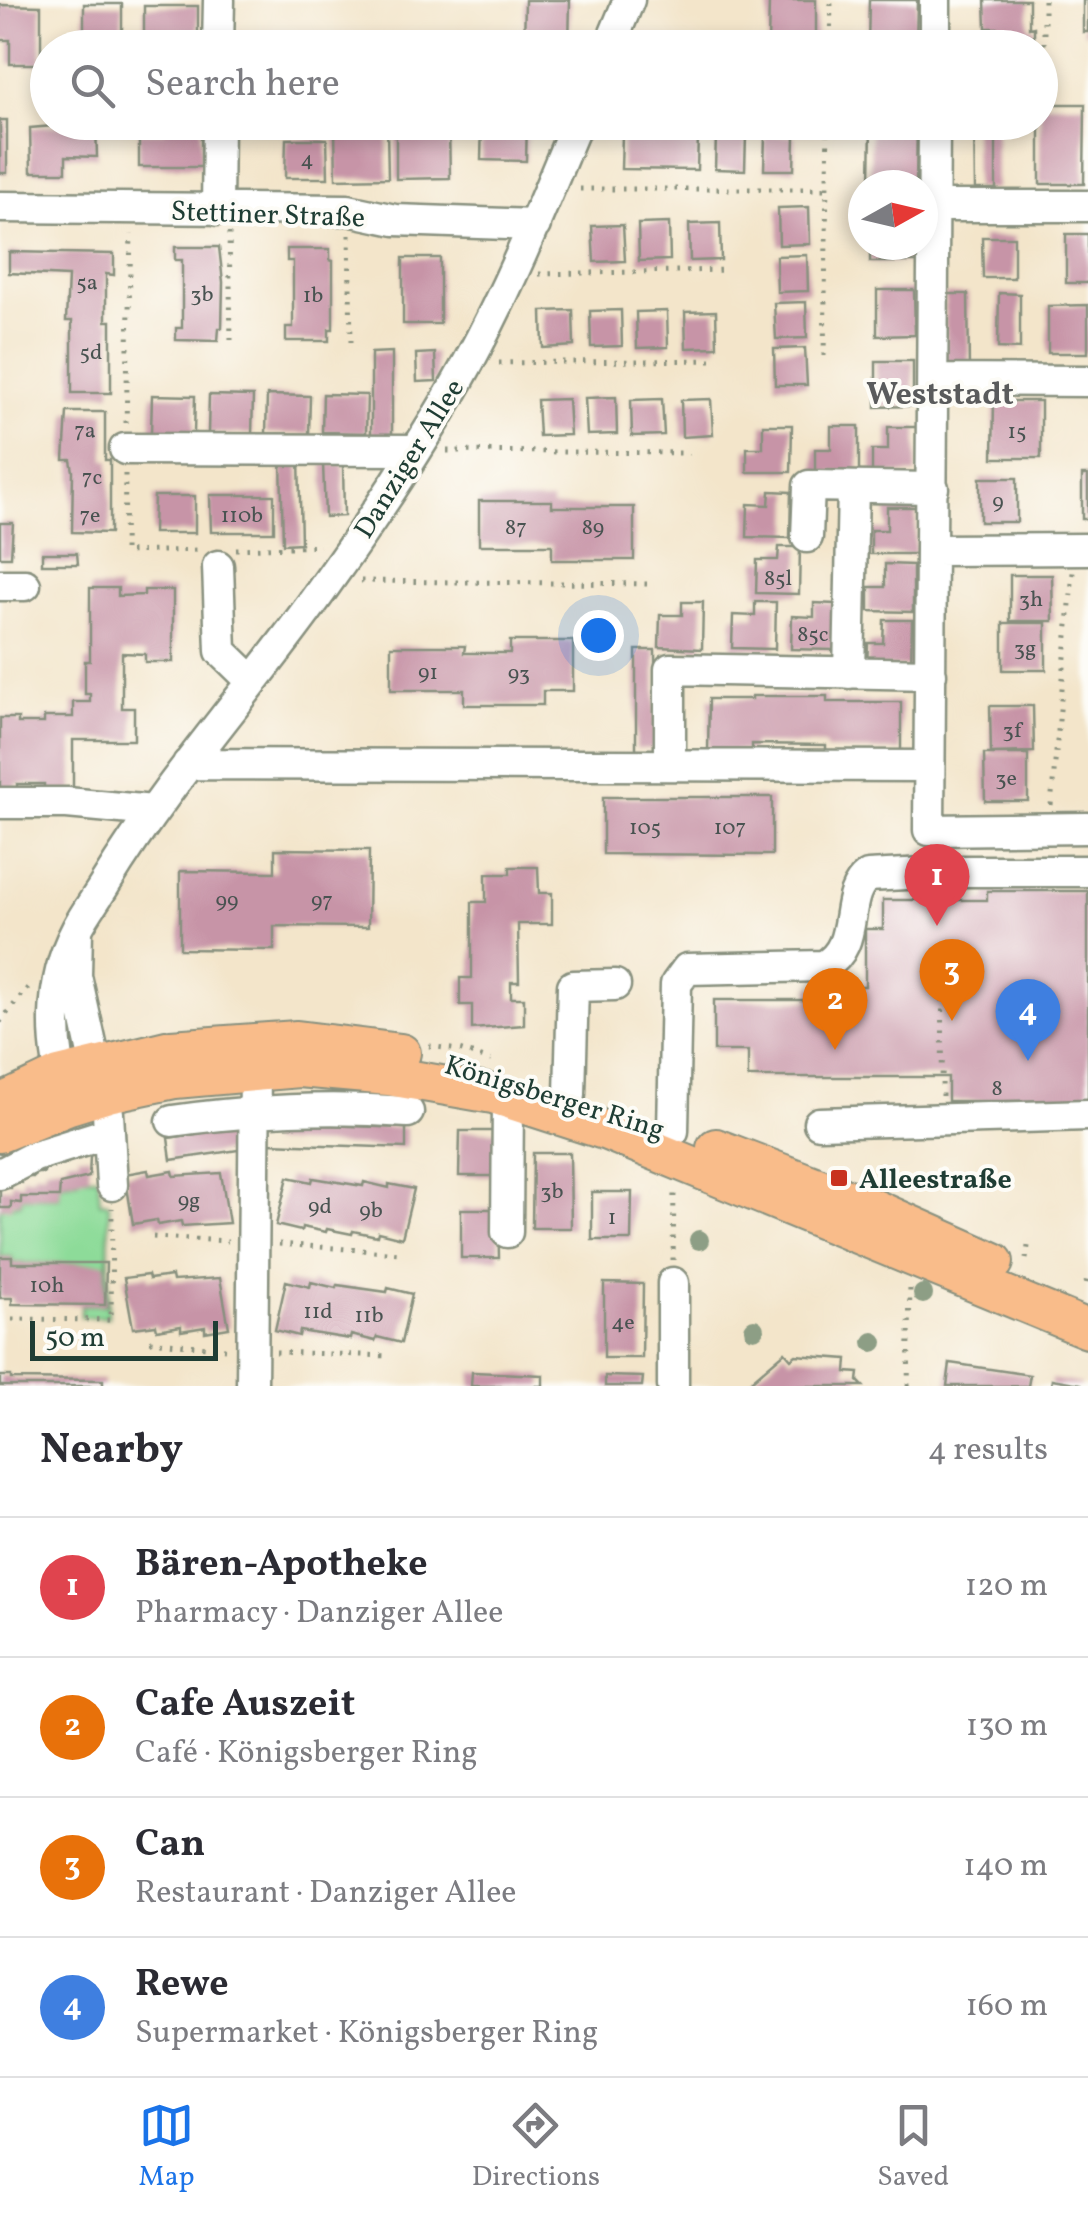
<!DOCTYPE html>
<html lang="en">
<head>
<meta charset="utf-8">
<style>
  :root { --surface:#fff; --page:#f7f7f7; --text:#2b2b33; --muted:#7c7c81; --line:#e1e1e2; --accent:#1a73e8 }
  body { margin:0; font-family:Vollkorn,serif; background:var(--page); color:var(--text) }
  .compass { position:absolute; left:848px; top:170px; width:90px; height:90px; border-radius:50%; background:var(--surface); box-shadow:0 5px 15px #0003; rotate:82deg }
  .scale { position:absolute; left:30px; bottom:25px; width:188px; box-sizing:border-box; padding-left:10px; border:5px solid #1f3d34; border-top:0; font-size:28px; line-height:35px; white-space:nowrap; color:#1f3d34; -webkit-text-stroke:8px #fdfcf7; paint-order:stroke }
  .you { position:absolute; left:598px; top:635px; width:35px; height:35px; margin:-25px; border:8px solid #fff; border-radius:50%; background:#1a73e8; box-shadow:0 0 0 15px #1a73e833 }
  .badge { display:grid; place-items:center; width:65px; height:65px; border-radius:50%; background:var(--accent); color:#fff; font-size:32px; font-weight:700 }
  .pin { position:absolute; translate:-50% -82px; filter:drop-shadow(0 2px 5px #0008) }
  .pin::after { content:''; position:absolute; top:52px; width:35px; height:30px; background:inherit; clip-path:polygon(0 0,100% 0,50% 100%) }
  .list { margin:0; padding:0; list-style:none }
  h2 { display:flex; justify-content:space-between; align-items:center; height:130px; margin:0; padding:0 40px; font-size:42px }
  h2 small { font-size:32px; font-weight:400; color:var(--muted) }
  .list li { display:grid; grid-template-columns:65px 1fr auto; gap:30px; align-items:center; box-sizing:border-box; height:140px; padding:0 40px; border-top:2px solid var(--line) }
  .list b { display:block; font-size:38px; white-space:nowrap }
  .list p { margin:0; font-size:32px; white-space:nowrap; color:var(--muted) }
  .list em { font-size:32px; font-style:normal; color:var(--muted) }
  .icon { flex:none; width:55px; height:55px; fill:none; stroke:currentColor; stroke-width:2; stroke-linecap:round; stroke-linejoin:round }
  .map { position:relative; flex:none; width:1088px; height:1386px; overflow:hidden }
  .search { position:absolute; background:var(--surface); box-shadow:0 5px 15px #0003; left:30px; right:30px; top:30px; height:110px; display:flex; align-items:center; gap:25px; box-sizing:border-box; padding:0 35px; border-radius:55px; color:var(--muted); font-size:38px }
  .sheet { height:690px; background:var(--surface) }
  nav { display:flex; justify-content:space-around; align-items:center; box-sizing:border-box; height:140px; border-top:2px solid var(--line); background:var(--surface); font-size:28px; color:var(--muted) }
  nav a { display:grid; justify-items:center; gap:5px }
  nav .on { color:var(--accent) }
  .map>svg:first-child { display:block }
  .green { fill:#8ddb99; stroke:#568c66; stroke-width:2.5 }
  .building { fill:#c794a7 }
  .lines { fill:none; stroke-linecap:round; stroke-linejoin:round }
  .minor-casing { stroke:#89917f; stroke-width:35 }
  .major-casing { stroke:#89917f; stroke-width:42 }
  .path { stroke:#89917f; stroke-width:5; stroke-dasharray:2.5 8; stroke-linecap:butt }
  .minor { stroke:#fff; stroke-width:30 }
  .major { stroke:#f9bc8a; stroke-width:38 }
  .tree { fill:#8d9e85 }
  .poi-dot { fill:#c8321e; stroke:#fdfcf7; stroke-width:4 }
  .labels { text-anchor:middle; stroke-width:8; stroke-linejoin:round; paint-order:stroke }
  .number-label { font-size:22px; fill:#495351 }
  .street-label { font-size:28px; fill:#1f3d34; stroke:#fdfcf7 }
  .poi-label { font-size:28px; font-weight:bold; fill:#1f3d34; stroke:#fdfcf7; text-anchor:start }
  .quarter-label { font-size:32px; font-weight:bold; fill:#5a5b5c; stroke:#fdfcf7 }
</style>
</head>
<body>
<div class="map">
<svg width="1088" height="1386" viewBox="0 0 1088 1386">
  <rect width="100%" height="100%" fill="#fdfcf7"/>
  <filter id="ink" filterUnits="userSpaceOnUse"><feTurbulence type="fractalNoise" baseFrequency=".01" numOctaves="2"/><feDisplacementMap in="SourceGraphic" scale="20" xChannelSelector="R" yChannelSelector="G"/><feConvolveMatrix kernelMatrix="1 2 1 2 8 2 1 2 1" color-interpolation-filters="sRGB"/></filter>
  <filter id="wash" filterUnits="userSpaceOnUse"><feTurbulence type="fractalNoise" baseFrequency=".0048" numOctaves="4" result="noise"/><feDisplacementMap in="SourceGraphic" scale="40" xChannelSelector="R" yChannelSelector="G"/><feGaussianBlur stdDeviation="2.25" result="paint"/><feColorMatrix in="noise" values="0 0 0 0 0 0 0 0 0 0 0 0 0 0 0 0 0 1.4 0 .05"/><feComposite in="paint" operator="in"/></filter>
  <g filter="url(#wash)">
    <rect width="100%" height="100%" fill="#f3e5ca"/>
    <path class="green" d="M78 1177H98L100 1202 109 1203 108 1317H81V1305H105V1264L12 1263V1257H0V1208L21 1203V1197H59L60 1184 78 1181Z"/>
    <g id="blocks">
      <path class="building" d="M525 0H570L569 46H524Z
        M769 0H816V48H768Z
        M869 0H917L916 48H868Z
        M985 0H1029V28L1034 27V48H997V28H986Z
        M1083 0H1088V32H1083Z
        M84 4H122V48H61V35H84Z
        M0 5 41 6V64H10V40H0Z
        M144 6H198V48H168V41H144Z
        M376 39H468V48H376Z
        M261 40 354 41V48H261Z
        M1040 104H1085L1084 184H1040Z
        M0 120H7V173H0Z
        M164 122H201V167H139V132H164Z
        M482 122H527L526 161 481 160Z
        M650 122H667V135H698L697 170 621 169 622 134H650Z
        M871 122H917L916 184 870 183Z
        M974 122H996V189H975Z
        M66 125H96L97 157 66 156V172H31L30 128Z
        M449 128 450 178 396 179V129Z
        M335 129H387L388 178 336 179Z
        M716 135H746L745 170 715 169Z
        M765 135 795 136 794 170H764Z
        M286 139H327L328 178H285Z
        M809 207 810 244 779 245 778 208Z
        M669 223 670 260 639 261 638 224Z
        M720 223 721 260 690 261 689 224Z
        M623 225 625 261 594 262 592 226Z
        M1066 234H1088V283H1066Z
        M982 237H1014V278H983Z
        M870 245H918V262H870Z
        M175 247H219L223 282 222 328H219L218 341 176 340V328H182V260H175Z
        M287 249H330V260L333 261V329H329V341H286V327H293V261H287Z
        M9 252 114 254V275L106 274V321H111V393H72V321H66L68 276 9 273Z
        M807 255 808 291 777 292 776 256Z
        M403 258H440V324H403Z
        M877 290H914L915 335 877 336Z
        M999 293 1020 294V349L998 348Z
        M945 294H968L969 371H945Z
        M806 302 807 338 776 339 774 303Z
        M1088 305V353H1048V306Z
        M573 310 574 346 543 348 542 311Z
        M621 310 622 346 591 347 590 311Z
        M667 311 668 347 637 348 636 312Z
        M716 311 717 347 686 348 685 312Z
        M805 348 807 385H775L774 349Z
        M392 352V443H371V353Z
        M435 353 436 381 417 382 416 354Z
        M876 361H913V406L876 407Z
        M323 394 367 395 366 433 322 432Z
        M152 395 195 396 194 434 151 433Z
        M209 395 253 396 252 434 208 433Z
        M267 395 310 396 309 434 266 433Z
        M616 397 617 434 587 435 585 398Z
        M568 399 570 435 539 436 537 400Z
        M662 399 664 435 632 436 631 400Z
        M711 399 713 435 682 437 681 400Z
        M994 401H1041V458H993Z
        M67 412H105V460H110V533L72 532 73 471 71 460H64Z
        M763 425H792L791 472H747V448H763Z
        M831 426H859V473H815V449H831Z
        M888 427H917L916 474H872V450H888Z
        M299 456 301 543 283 544 281 457Z
        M323 464H343L344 516 325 517Z
        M1082 475H1088V519H1082Z
        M980 478H1017V522H980Z
        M770 491 791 492 790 538 747 537 748 504 769 505Z
        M210 495H274V532H211Z
        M154 496H195V533H153Z
        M479 501H552V507H634V560H552V545H479Z
        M887 507H916L915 554H871V530H887Z
        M0 523H13L11 557H0Z
        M779 547H800L799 594 756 593 757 560H778Z
        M42 553H77L78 564H42Z
        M885 564 913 565V612L869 611V587H885Z
        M1010 575H1052L1053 621H1010Z
        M90 588H118V596L144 595V590H173V662H145V654L122 653V708H134V740H73V793H44V784H17V788H0V718H18V723H44V717H73V702H90V694H85V661H90Z
        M682 602H703L702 649 659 647 660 615H682Z
        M755 602H776L775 649 732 648 733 615 755 616Z
        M814 603 835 604 834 650 791 649 792 616 814 617Z
        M884 620H912L911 667H867L868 643H883Z
        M1003 623H1046V670H1003Z
        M510 641H573V691H543V705H464V690H391V646H465L464 653H510Z
        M636 650H655L656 749H636Z
        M752 696H827V702H901V751L826 750V745L752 744V751H708L709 699H752Z
        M990 706H1033L1034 752 991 753Z
        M984 754H1028V801H985Z
        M603 797H772V855L603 854Z
        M275 849 369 850 368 927 274 926V950L180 949V871L275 872Z
        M510 867H538L539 893H552V924H518L519 982H511V998H524V1025L472 1029V1005H460V978H472V902H486V874H510Z
        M987 891H1088V1101H948V1077H748V1051H714V1000H809L810 986H865V929H883V900H987Z
        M269 1123 406 1128V1148L269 1143Z
        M242 1127 245 1149 171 1160 168 1138Z
        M460 1131H498L497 1176H459Z
        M533 1153H570L571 1228H532Z
        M78 1155 90 1156 89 1177 60 1184 59 1197H21V1203L11 1202V1208H0V1188H11V1182L22 1183V1177H34V1173H44L45 1167 67 1164V1159H79Z
        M148 1170 149 1175 173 1171 174 1176 221 1173 229 1223 182 1226 181 1221 158 1225 157 1220 133 1224 125 1174Z
        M288 1177 312 1182 313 1178 363 1186 364 1182 389 1188V1184L414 1189 402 1238 378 1232 377 1236 353 1231 352 1234 327 1229 326 1232 302 1227 301 1231 276 1225Z
        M592 1192H632L631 1240H592Z
        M461 1209H498L499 1258H461Z
        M0 1257H12V1263H106L105 1305 12 1304V1298H0Z
        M148 1275 149 1279 172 1276 173 1281 220 1278 229 1328 205 1332V1327L181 1331V1326L157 1330 156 1325 133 1328 124 1278Z
        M286 1281 310 1287 311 1282 336 1288 337 1285 387 1292 388 1288 412 1294 401 1343 377 1337 375 1341 351 1335 350 1339 300 1331 299 1336 275 1330Z
        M604 1283 643 1284 642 1358H604Z
        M785 1352 791 1359 796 1355 847 1359 846 1372 859 1373 858 1381 863 1386H745Z
        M950 1363 1030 1375 1028 1386H947Z
        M472 1372 543 1375V1386H471Z
        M0 1376H11V1379L103 1380V1386H0Z
        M605 1376 643 1377 642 1386H605Z
        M1052 1379 1081 1384V1386H1051Z"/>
    </g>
  </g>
  <g filter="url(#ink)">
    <use href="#blocks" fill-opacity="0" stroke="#89917f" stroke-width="2.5"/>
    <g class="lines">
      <g class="minor-casing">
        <path id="minor" d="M218 48 219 0
          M609 48 629 0
          M935 48V0
          M934 122 929 830 1088 828
          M934 206H1088
          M0 207 348 210 395 220 535 225
          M217 210 218 122
          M933 380 1088 381
          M125 449 416 450
          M807 537 809 486 933 488
          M932 550 1088 549
          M218 566 221 651 252 681
          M0 585H25
          M849 673 853 487
          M188 764 929 766
          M670 765V669L931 674
          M0 803H67L153 811
          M77 929 76 976 96 1067 90 1086 69 1105C50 1047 48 984 77 929 85 913 96 899 105 884 171 776 257 683 329 580 379 510 427 438 468 363 510 286 543 204 577 122
          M570 1094 573 986 615 985
          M108 1113 112 1185
          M172 1121C253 1110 326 1106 408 1112
          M819 1123 1088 1115
          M673 1131 676 984 687 969 824 966C862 945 840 896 868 876L964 871H1088
          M0 1174 35 1156 108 1133
          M507 1232 508 1099
          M673 1283V1386
          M252 1386 255 1070"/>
      </g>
      <g class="major-casing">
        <path id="major" d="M0 1104 59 1076 171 1049 297 1040 401 1053
          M0 1133 69 1105 108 1093 175 1079 299 1068 389 1076 493 1094 607 1131 1088 1329
          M716 1148 877 1210 994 1262"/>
      </g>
      <path class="path" d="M1044 0V68
        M830 48 831 0
        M580 189H827
        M229 233 231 340
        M349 235 351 342
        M539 274 727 270
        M824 356 828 122
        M499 363 711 360
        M126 423 131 234
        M447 451 689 453
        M125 474 124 552 200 550
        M236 549 320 546
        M361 581 653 584
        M1051 805 1073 572
        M0 1022 30 985
        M429 1046 459 1050 491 1060
        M942 1096 943 963
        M153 1237 228 1241
        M279 1244 401 1253
        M1026 1259 1029 1240
        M673 1260 674 1191
        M1086 1283 1088 1274
        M12 1319 111 1320 112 1208
        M150 1341 225 1349
        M276 1352 388 1356
        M908 1386 910 1287"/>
      <use href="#minor" class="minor"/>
      <use href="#major" class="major"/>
    </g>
    <g class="tree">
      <circle cx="699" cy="1240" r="10"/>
      <circle cx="923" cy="1294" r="10"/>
      <circle cx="754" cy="1329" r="10"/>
      <circle cx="873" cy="1342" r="10"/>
    </g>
  </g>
  <rect class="poi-dot" x="829" y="1168" width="20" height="20" rx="5"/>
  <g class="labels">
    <g class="number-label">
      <text x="307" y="166">4</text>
      <text x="87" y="289">5a</text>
      <text x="202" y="301">3b</text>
      <text x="313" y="302">1b</text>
      <text x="91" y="359">5d</text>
      <text x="85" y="437">7a</text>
      <text x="1017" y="438">15</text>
      <text x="92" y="484">7c</text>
      <text x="998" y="508">9</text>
      <text x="90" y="522">7e</text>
      <text x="242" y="522">110b</text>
      <text x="516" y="534">87</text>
      <text x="593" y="534">89</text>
      <text x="778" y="585">85l</text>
      <text x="1031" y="606">3h</text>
      <text x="813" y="641">85c</text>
      <text x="1025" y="655">3g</text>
      <text x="428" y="679">91</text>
      <text x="519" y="680">93</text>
      <text x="1012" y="737">3f</text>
      <text x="1006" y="785">3e</text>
      <text x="645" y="834">105</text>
      <text x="730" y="834">107</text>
      <text x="227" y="907">99</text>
      <text x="322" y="907">97</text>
      <text x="997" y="1095">8</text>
      <text x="552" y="1198">3b</text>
      <text x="189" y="1207">9g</text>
      <text x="320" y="1213">9d</text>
      <text x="371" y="1217">9b</text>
      <text x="612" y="1224">1</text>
      <text x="47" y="1292">10h</text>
      <text x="318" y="1318">11d</text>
      <text x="369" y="1322">11b</text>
      <text x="623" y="1329">4e</text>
    </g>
    <g class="street-label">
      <text transform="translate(268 213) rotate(2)" y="10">Stettiner Straße</text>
      <text transform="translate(408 458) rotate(-58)" y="10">Danziger Allee</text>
      <text transform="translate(555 1096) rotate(17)" y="10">Königsberger Ring</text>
    </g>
    <g class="poi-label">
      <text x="859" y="1188">Alleestraße</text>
    </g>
    <g class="quarter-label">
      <text x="940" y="404">Weststadt</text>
    </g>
  </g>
</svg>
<svg class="compass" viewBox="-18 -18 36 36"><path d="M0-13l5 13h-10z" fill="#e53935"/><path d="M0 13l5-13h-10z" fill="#7c7c81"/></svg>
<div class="scale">50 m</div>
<div class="you"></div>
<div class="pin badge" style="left:937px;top:926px;background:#e0444e">1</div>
<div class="pin badge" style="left:835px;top:1050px;background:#e8710a">2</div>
<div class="pin badge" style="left:952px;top:1021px;background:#e8710a">3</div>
<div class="pin badge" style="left:1028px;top:1061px;background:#3f7fe0">4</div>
<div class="search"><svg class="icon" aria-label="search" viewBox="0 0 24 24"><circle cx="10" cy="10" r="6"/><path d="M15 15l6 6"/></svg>Search here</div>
</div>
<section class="sheet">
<h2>Nearby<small>4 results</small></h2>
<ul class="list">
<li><span class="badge" style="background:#e0444e">1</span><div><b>Bären-Apotheke</b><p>Pharmacy · Danziger Allee</p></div><em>120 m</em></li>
<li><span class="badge" style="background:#e8710a">2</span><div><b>Cafe Auszeit</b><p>Café · Königsberger Ring</p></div><em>130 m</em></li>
<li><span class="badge" style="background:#e8710a">3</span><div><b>Can</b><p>Restaurant · Danziger Allee</p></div><em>140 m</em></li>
<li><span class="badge" style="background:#3f7fe0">4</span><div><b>Rewe</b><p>Supermarket · Königsberger Ring</p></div><em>160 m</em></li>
</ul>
</section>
<nav>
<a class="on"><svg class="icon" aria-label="map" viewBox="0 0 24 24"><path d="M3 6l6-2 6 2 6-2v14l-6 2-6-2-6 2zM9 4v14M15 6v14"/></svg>Map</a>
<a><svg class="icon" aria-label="directions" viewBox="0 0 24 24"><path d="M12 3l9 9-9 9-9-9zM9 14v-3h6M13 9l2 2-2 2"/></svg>Directions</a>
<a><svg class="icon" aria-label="saved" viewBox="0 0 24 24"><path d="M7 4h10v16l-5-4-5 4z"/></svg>Saved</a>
</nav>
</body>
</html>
